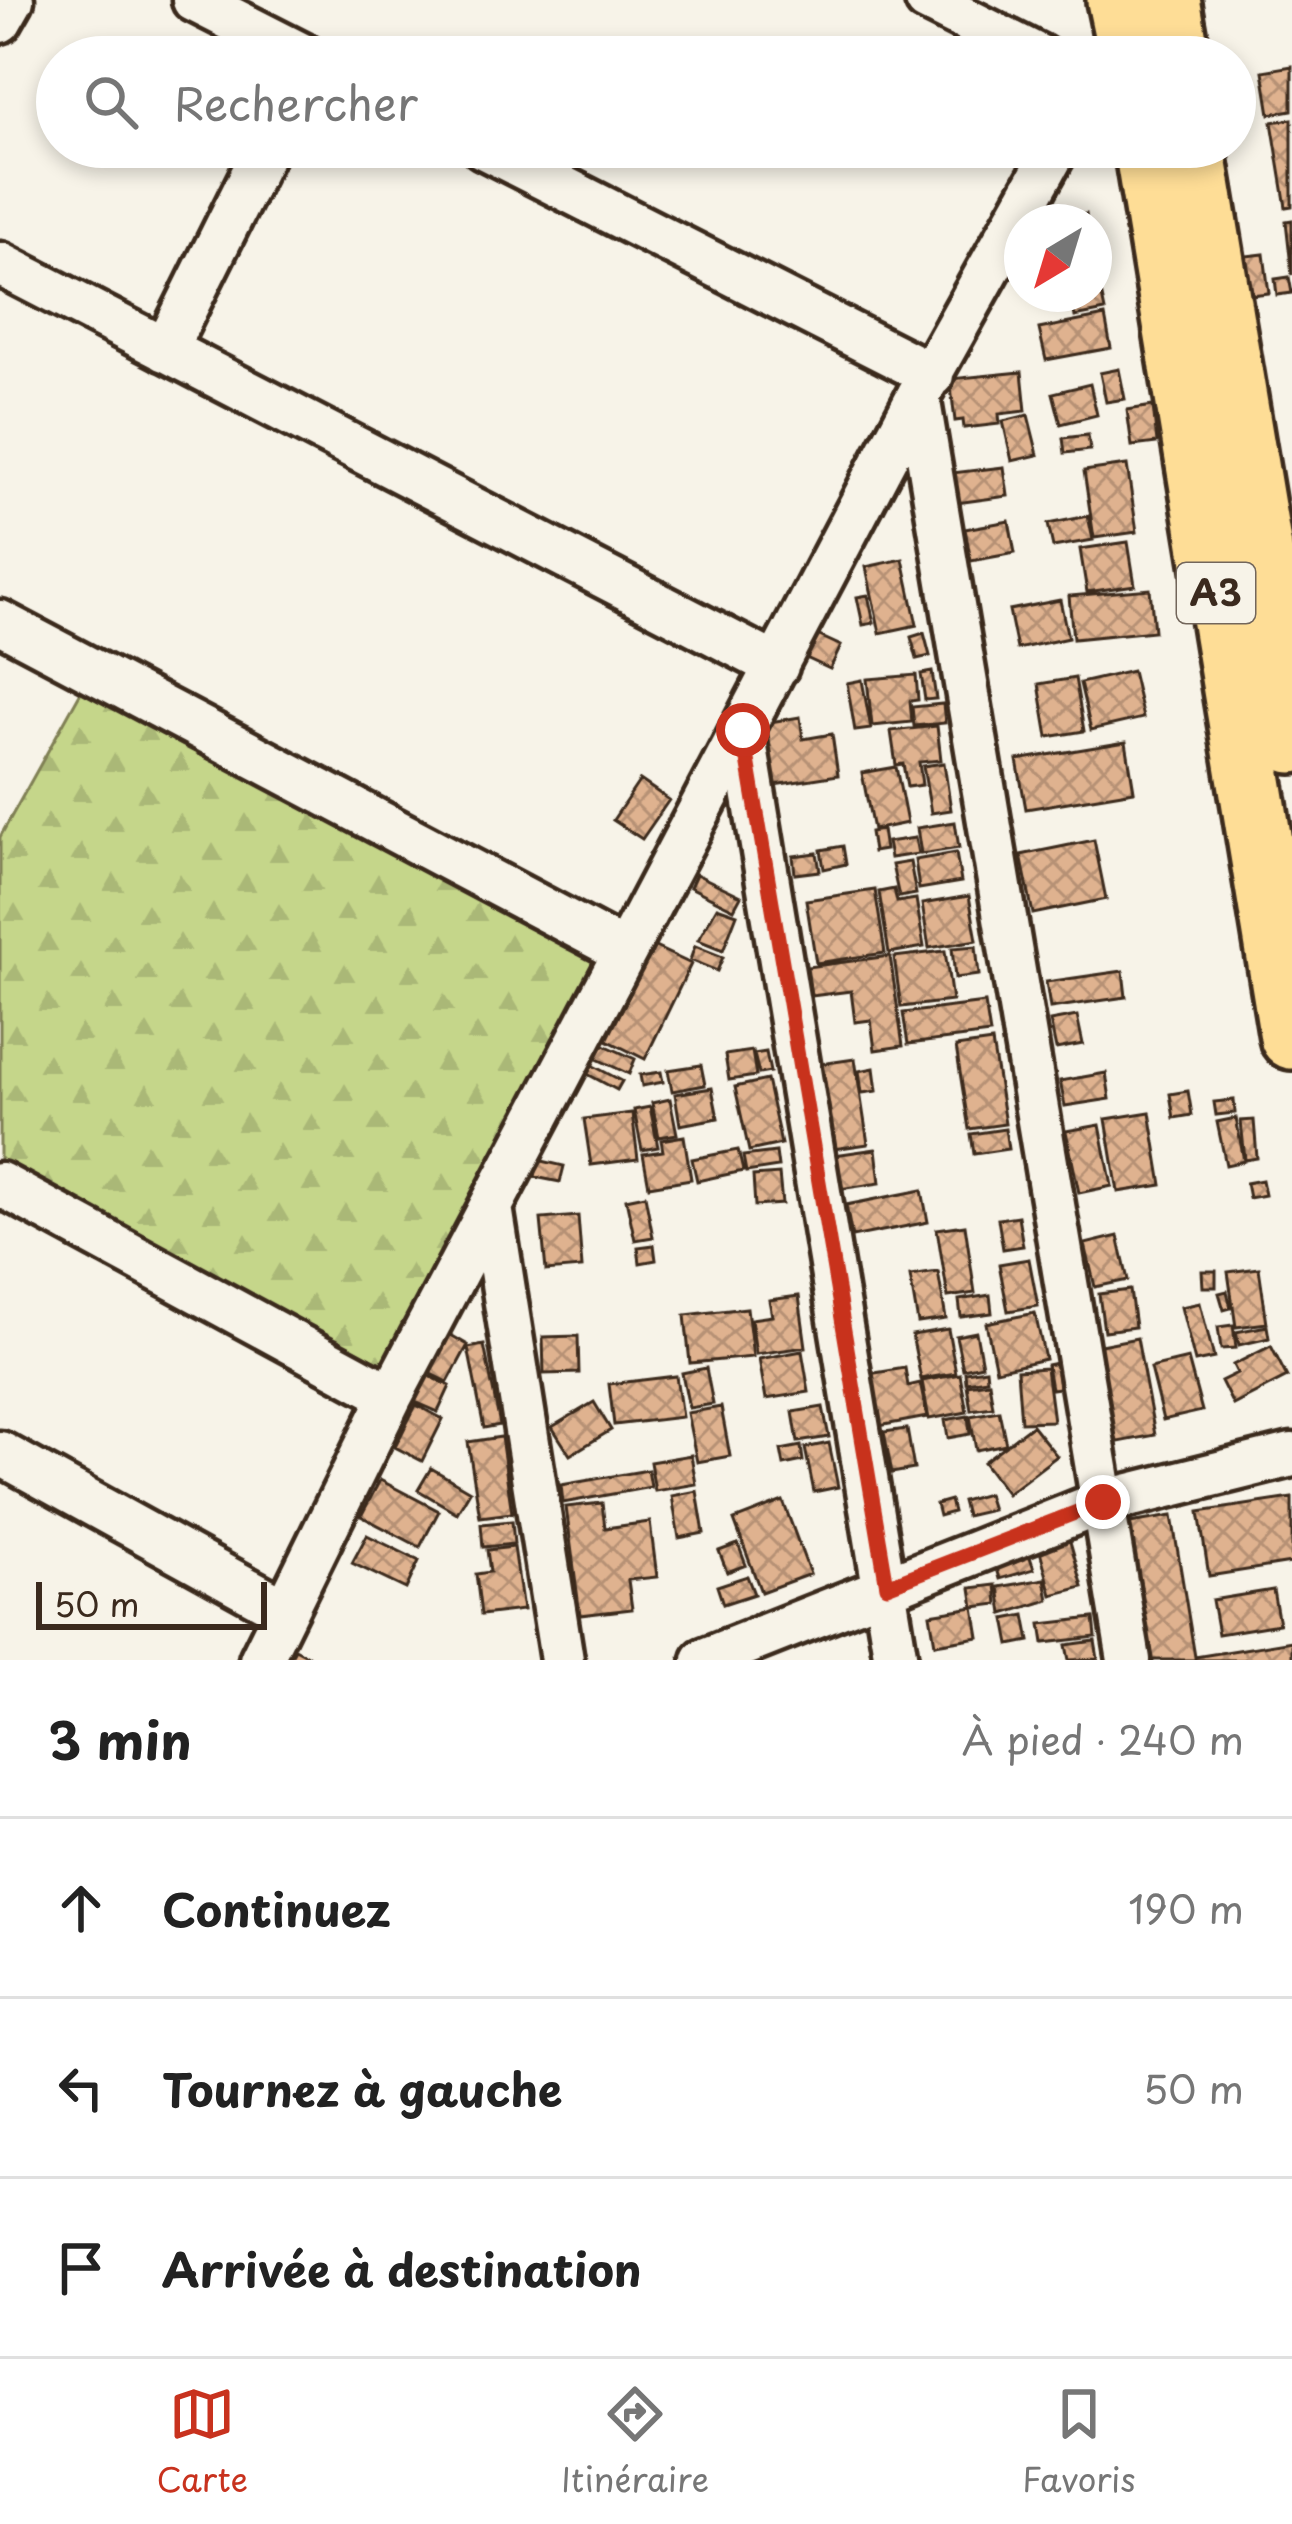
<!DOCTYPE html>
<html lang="fr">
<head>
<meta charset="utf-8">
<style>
  :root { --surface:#fff; --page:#f6f6f6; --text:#222; --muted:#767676; --line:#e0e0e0; --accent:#c8321e }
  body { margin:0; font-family:"Playpen Sans",sans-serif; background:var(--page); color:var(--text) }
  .compass { position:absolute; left:1004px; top:204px; width:108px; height:108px; border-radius:50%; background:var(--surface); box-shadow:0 6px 18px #0003; rotate:218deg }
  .scale { position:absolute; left:36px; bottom:30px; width:231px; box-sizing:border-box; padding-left:12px; border:6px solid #3b2a1e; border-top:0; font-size:33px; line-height:42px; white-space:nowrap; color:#3b2a1e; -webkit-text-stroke:9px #f7f3e8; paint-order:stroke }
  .stop { position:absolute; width:36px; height:36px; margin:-27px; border:9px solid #c8321e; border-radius:50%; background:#fff }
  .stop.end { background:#c8321e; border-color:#fff; box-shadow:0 3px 12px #0008 }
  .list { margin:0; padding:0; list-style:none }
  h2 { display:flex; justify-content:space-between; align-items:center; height:156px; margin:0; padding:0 48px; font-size:51px }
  h2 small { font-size:39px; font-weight:400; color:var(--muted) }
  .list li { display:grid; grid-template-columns:78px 1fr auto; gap:36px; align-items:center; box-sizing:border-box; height:180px; padding:0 48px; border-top:3px solid var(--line) }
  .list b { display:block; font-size:45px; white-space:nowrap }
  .list em { font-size:39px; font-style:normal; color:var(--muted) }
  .icon { flex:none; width:66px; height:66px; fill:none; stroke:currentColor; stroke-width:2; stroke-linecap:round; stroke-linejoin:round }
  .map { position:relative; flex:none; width:1292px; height:1660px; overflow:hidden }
  .search { position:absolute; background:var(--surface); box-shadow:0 6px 18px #0003; left:36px; right:36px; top:36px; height:132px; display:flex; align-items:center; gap:30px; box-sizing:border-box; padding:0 42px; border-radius:66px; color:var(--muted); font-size:45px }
  .sheet { height:696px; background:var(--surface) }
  nav { display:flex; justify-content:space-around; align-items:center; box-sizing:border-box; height:168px; border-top:3px solid var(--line); background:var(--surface); font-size:33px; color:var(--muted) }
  nav a { display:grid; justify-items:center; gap:6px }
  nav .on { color:var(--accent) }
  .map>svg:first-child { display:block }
  .forest { fill:url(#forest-firs); stroke:#808054; stroke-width:3 }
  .building { fill:url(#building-cross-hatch); stroke:#3b2a1e; stroke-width:3 }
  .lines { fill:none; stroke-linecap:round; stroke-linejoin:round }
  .minor-casing { stroke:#3b2a1e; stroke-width:51 }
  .highway-casing { stroke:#3b2a1e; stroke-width:72 }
  .minor { stroke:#f7f3e8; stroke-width:42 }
  .highway { stroke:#fedd96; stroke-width:63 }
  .route { stroke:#c8321e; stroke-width:15 }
  .labels { text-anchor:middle; stroke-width:9; stroke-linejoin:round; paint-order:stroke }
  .shield { fill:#f7f3e8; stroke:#73665b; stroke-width:3 }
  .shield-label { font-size:36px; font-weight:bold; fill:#3b2a1e }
</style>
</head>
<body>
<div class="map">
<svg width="1292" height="1660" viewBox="0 0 1292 1660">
  <defs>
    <pattern id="forest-firs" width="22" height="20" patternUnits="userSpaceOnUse" patternTransform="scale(3)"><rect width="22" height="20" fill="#c5d68a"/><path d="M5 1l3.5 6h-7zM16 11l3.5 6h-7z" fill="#aab877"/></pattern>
    <pattern id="building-cross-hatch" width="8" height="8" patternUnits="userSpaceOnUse" patternTransform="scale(3)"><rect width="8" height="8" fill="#dfb28f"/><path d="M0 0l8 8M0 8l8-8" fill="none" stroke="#b69174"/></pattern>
  </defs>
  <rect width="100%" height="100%" fill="#f7f3e8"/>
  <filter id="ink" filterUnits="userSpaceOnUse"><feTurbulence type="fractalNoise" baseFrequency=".00833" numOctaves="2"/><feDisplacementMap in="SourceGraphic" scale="24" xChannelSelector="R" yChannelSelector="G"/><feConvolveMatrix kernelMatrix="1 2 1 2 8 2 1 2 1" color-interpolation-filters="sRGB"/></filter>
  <g filter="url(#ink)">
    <path class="forest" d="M83 688 605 951 386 1366 0 1162V837Z"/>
    <path class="building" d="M1292 66V110L1270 114 1263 71Z
      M1292 119V206L1286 207 1272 122Z
      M1086 214 1087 222H1036Z
      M1292 220V275L1286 221Z
      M1264 254 1269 293 1250 295 1246 256Z
      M1289 277 1292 293 1277 295 1275 279Z
      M1098 278 1105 311 1075 317 1071 294H1094Z
      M1105 316 1111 348 1046 360 1039 329Z
      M1119 369 1125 399 1106 402 1100 373Z
      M1022 372 1026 411 999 414 1000 424 964 428 963 420 955 421 950 379Z
      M1090 384 1097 415 1061 424 1053 393Z
      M1153 406 1157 443 1132 446 1127 410Z
      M1028 415 1038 455 1012 461 1003 421Z
      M1088 435 1090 450 1065 453 1063 438Z
      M1127 465 1137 532 1094 538 1084 471Z
      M1004 467 1008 496 956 503 952 473Z
      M1088 516 1093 540 1053 547 1048 524Z
      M1009 521 1015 553 971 561 965 529Z
      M1128 542 1135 585 1087 592 1080 549Z
      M903 559 917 625 880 633 866 567Z
      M1150 589 1154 631 1073 639 1069 596Z
      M868 595 874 623 863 625 857 597Z
      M1060 600 1068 638 1017 649 1009 610Z
      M813 633 841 646 830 669 802 656Z
      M924 633 930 656 917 659 911 637Z
      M1132 671 1143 718 1091 730 1080 683Z
      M932 672 936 699 925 700 921 674Z
      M916 675 918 700 910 701 912 722 872 726 867 679Z
      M1075 678 1084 731 1048 737 1039 684Z
      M862 680 871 729 855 731 847 683Z
      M943 704 945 723 914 726 912 707Z
      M800 717 803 739 832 734 838 775 774 785 764 723Z
      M937 726 941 760 919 762 922 785 907 787 903 764 896 765 891 731Z
      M1126 742 1134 791 1026 809 1017 760Z
      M944 763 951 810 931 813 923 766Z
      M896 767 907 823 873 830 862 773Z
      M640 780 669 800 642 839 613 820Z
      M955 822 959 848 921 854 917 828Z
      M882 830 885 850 873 852 870 832Z
      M915 838 918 854 890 858 887 842Z
      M1094 840 1106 899 1033 914 1021 855Z
      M843 846 846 864 824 869 821 850Z
      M817 853 820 871 795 874 793 856Z
      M956 853 961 882 919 889 915 860Z
      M910 862 916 894 899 897 892 865Z
      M696 874 741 896 734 909 690 887Z
      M894 889 897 902 916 899 924 947 889 953 879 892Z
      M875 890 885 953 816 963 806 900Z
      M969 896 977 940 929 948 922 904Z
      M717 907 737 914 723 950 698 940Z
      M653 946 691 964 645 1059 607 1040Z
      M695 946 723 957 717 971 690 960Z
      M976 946 979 975 955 978 952 948Z
      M945 951 952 1001 901 1007 894 957Z
      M890 956 903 1046 875 1050 871 1020 855 1022 851 991 811 996 807 967Z
      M1123 971 1126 997 1050 1008 1046 982Z
      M985 1003 990 1034 908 1044 903 1013Z
      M1077 1016 1083 1044 1056 1049 1050 1021Z
      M992 1042 1005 1124 969 1129 956 1047Z
      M600 1043 635 1059 629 1074 593 1057Z
      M752 1051 756 1076 729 1080 725 1055Z
      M766 1052 770 1072 759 1074 754 1054Z
      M855 1059 868 1144 833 1149 820 1064Z
      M586 1062 622 1081 617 1090 582 1071Z
      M701 1065 705 1085 672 1091 668 1070Z
      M874 1068 877 1091 862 1093 859 1071Z
      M661 1072 663 1082 642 1086 640 1075Z
      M1106 1073 1110 1099 1065 1106 1060 1081Z
      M767 1080 781 1144 749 1151 735 1087Z
      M712 1088 718 1118 680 1125 675 1094Z
      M1188 1091 1192 1115 1174 1118 1170 1094Z
      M670 1099 677 1134 659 1137 652 1103Z
      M1234 1100 1235 1113 1216 1115 1214 1102Z
      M650 1107 658 1147 642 1150 634 1110Z
      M1150 1112 1162 1185 1118 1192 1106 1119Z
      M632 1113 638 1159 591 1165 584 1119Z
      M1236 1118 1244 1161 1226 1165 1217 1122Z
      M1254 1120 1257 1158 1245 1160 1241 1121Z
      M1100 1125 1112 1186 1079 1193 1066 1131Z
      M1005 1129 1008 1149 974 1154 971 1134Z
      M684 1136 691 1179 649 1186 643 1154 663 1151 661 1140Z
      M876 1149 880 1183 839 1189 834 1155Z
      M738 1150 743 1171 697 1181 692 1159Z
      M776 1152 778 1167 746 1172 743 1156Z
      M538 1160 564 1166 560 1182 535 1177Z
      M779 1174 782 1204 755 1206 753 1176Z
      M1262 1180 1265 1195 1249 1198 1246 1183Z
      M922 1190 928 1222 852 1237 846 1205Z
      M645 1195 653 1237 635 1240 626 1199Z
      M578 1216 582 1268 546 1271 541 1219Z
      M1018 1216 1023 1246 1003 1249 998 1219Z
      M965 1225 975 1293 948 1297 937 1229Z
      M1118 1236 1128 1280 1095 1287 1085 1244Z
      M654 1245 656 1260 640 1263 638 1247Z
      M1029 1259 1038 1306 1008 1311 999 1264Z
      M1259 1268 1267 1323 1236 1327 1228 1272Z
      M1202 1271H1216V1287H1203Z
      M938 1272 946 1319 918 1323 910 1276Z
      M1130 1290 1135 1327 1104 1331 1099 1294Z
      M1227 1291 1231 1308 1224 1310 1219 1293Z
      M990 1295 992 1313 961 1317 959 1300Z
      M799 1296 806 1347 756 1354 751 1319 772 1316 769 1300Z
      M1200 1303 1214 1358 1195 1362 1181 1307Z
      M747 1308 753 1357 690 1363 685 1315Z
      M1035 1313 1045 1359 996 1370 986 1323Z
      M1233 1325 1236 1348 1221 1349 1218 1327Z
      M1267 1326 1269 1338 1239 1345 1236 1332Z
      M948 1329 956 1373 921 1379 912 1335Z
      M976 1332 982 1365 963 1369 956 1336Z
      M449 1334 468 1345 448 1382 428 1372Z
      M578 1336 579 1373 544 1374 543 1337Z
      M1137 1338 1155 1435 1108 1444 1090 1347Z
      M484 1345 500 1425 484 1428 468 1348Z
      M1271 1346 1287 1377 1233 1405 1221 1381 1237 1373 1233 1365Z
      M802 1351 809 1392 766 1399 759 1359Z
      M1188 1359 1202 1411 1163 1420 1150 1368Z
      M1056 1363 1059 1388 1051 1389 1047 1365Z
      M706 1368 713 1404 689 1408 682 1373Z
      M905 1368 908 1386 920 1383 927 1417 879 1426 869 1374Z
      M1046 1368 1053 1421 1021 1422 1017 1370Z
      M986 1369 987 1379 966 1382 965 1372Z
      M960 1374 967 1412 929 1419 922 1381Z
      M427 1375 450 1386 438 1412 415 1402Z
      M676 1376 682 1417 614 1425 609 1384Z
      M989 1382 993 1407 971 1410 967 1385Z
      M594 1402 611 1430 570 1455 552 1427Z
      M416 1405 443 1419 422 1461 395 1447Z
      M721 1407 730 1456 697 1462 687 1413Z
      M823 1407 829 1437 798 1442 793 1412Z
      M999 1411 1006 1444 976 1450 970 1416Z
      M968 1416 970 1434 948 1438 945 1420Z
      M1032 1425 1057 1456 1007 1494 983 1462Z
      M907 1429 914 1469 892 1473 884 1432Z
      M501 1437 512 1513 480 1517 468 1442Z
      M829 1443 838 1487 814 1492 805 1448Z
      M801 1446 803 1461 784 1465 781 1450Z
      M691 1455 696 1484 655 1491 650 1462Z
      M431 1468 470 1491 457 1513 418 1490Z
      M648 1470 651 1487 563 1503 561 1485Z
      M380 1480 439 1511 420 1547 361 1516Z
      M697 1491 704 1533 679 1538 672 1496Z
      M987 1494 992 1510 966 1516 962 1501Z
      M1292 1498V1570L1291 1563 1209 1576 1199 1512Z
      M950 1500 953 1512 939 1516 936 1504Z
      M783 1501 810 1574 761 1592 734 1520Z
      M602 1503 605 1528 650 1522 657 1577 628 1580 632 1609 580 1615 566 1507Z
      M1172 1516 1195 1657 1292 1641V1660H1146L1124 1524Z
      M512 1521 514 1544 483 1547 481 1524Z
      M1067 1531 1083 1587 1052 1595 1037 1540Z
      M367 1535 419 1561 406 1589 352 1563Z
      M738 1544 746 1565 727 1572 719 1551Z
      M514 1547 523 1610 481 1615 476 1574 490 1572 487 1550Z
      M1027 1548 1034 1569 1000 1579 994 1558Z
      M747 1576 754 1594 723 1604 717 1586Z
      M1045 1579 1049 1600 1003 1614 999 1587Z
      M996 1585 998 1604 974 1607 971 1588Z
      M1273 1590 1279 1624 1218 1634 1212 1600Z
      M974 1607 979 1637 935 1644 930 1614Z
      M1025 1615 1030 1641 1010 1645 1005 1619Z
      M1094 1618 1096 1637 1044 1643 1041 1624Z
      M1095 1641 1098 1659 1069 1660 1066 1645Z
      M295 1649 316 1660H289Z"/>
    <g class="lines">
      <g class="minor-casing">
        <path id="minor" d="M194 0 306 57
          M927 0 1040 57
          M0 21 12 0
          M483 147 932 375
          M0 264 777 666
          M165 350 266 147
          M918 396 1129 1660
          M0 622 625 952
          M743 730 896 1660
          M0 1184 391 1396
          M491 1207 562 1660
          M0 1453 285 1610
          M261 1660 391 1396 918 396 1057 147
          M704 1660 1103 1502 1292 1455"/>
      </g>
      <g class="highway-casing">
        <path id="highway" d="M1119 0 1131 57
          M1168 0 1178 57
          M1146 147 1292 1037
          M1193 147 1292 741"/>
      </g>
      <use href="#minor" class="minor"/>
      <use href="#highway" class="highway"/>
    </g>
  </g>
  <g class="lines" filter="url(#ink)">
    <path class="route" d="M743 730 887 1586 1103 1502"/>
  </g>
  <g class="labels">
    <rect class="shield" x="1177" y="563" width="78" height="60" rx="9"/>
    <g class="shield-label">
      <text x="1216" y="606">A3</text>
    </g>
  </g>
</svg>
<svg class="compass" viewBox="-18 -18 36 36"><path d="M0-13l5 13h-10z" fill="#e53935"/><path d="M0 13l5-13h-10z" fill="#767676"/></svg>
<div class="scale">50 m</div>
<div class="stop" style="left:743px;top:730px"></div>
<div class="stop end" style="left:1103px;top:1502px"></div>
<div class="search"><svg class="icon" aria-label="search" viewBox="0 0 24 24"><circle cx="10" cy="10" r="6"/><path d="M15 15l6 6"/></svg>Rechercher</div>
</div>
<section class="sheet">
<h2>3 min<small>À pied · 240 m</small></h2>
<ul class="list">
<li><svg class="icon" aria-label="ahead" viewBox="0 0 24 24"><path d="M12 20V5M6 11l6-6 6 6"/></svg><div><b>Continuez</b></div><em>190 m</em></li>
<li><svg class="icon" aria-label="left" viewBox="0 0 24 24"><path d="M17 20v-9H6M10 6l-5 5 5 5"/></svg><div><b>Tournez à gauche</b></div><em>50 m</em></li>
<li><svg class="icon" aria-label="arrive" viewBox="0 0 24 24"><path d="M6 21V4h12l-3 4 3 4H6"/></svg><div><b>Arrivée à destination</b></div></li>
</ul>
</section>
<nav>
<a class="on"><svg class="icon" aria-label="map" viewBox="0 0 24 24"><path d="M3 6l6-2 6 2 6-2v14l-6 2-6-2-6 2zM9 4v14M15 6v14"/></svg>Carte</a>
<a><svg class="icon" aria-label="directions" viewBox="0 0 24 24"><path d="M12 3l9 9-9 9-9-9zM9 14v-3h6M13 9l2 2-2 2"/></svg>Itinéraire</a>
<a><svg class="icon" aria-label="saved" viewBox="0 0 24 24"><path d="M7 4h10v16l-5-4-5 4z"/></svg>Favoris</a>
</nav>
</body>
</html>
